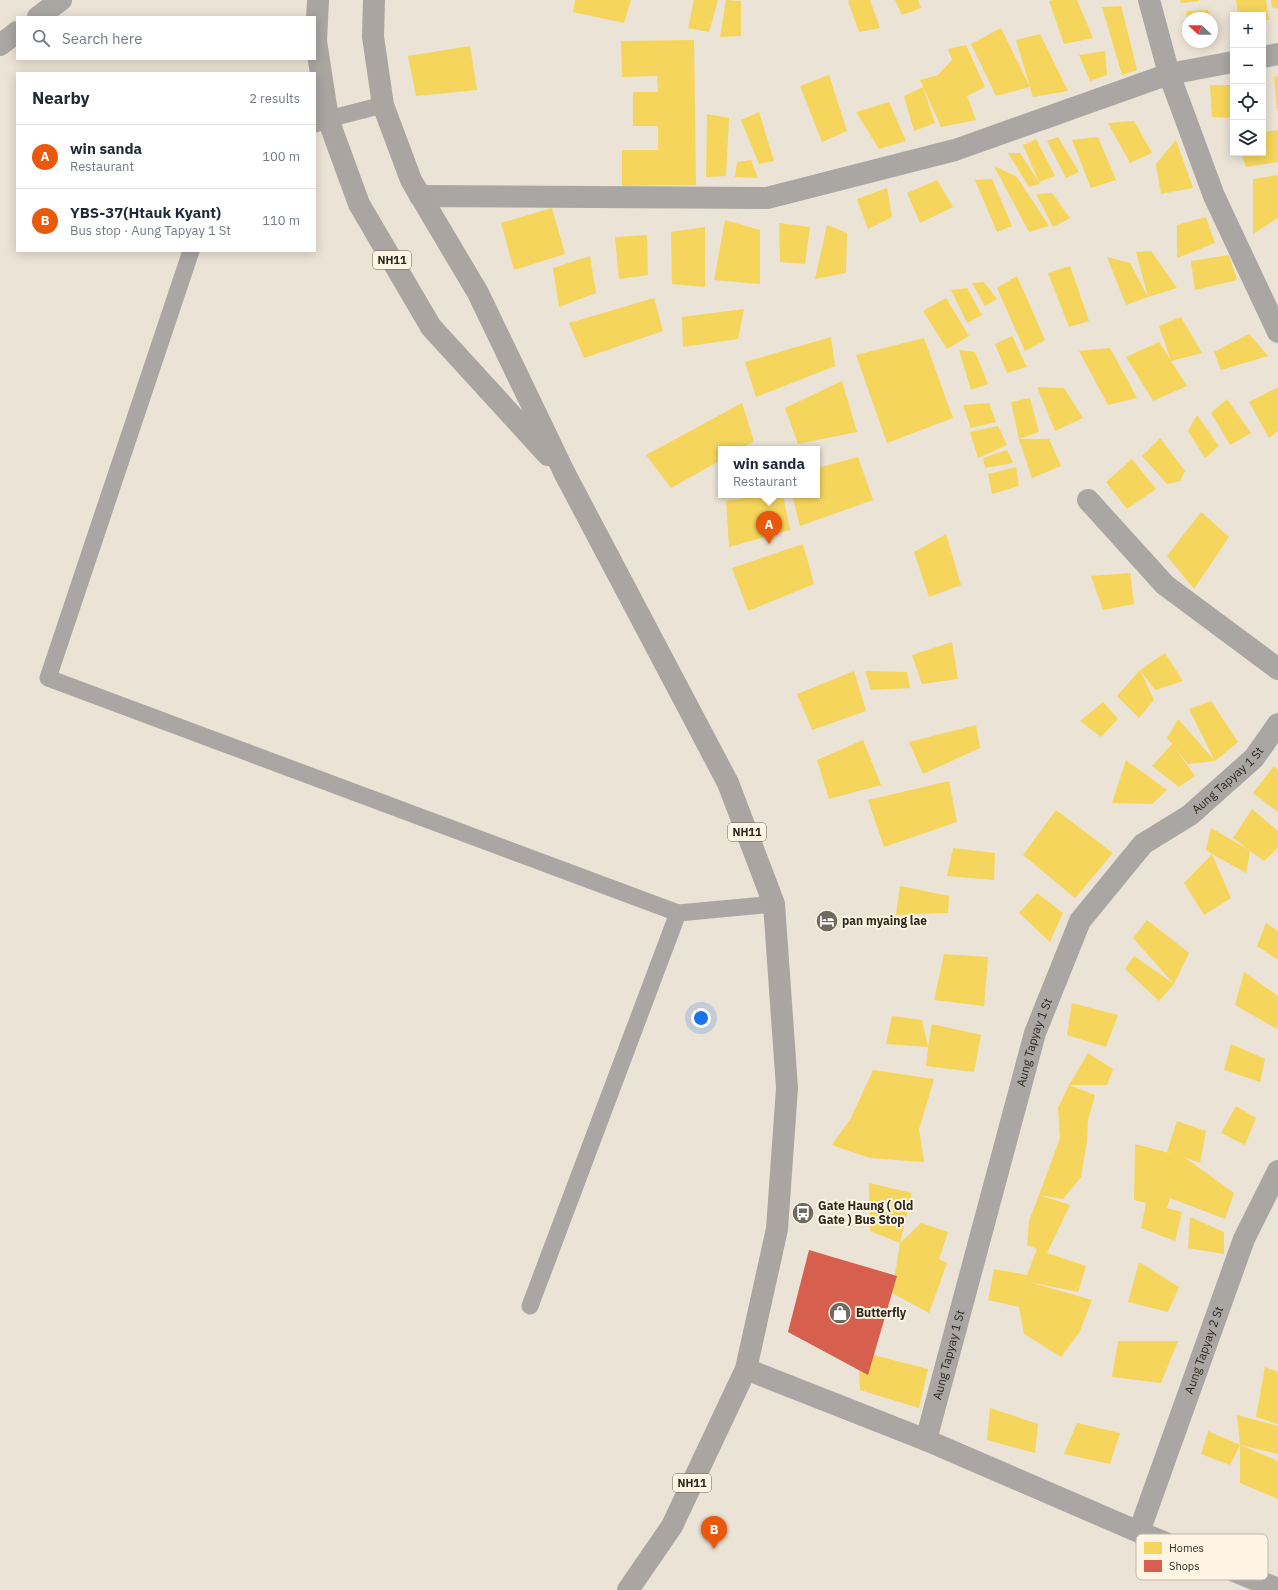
<!DOCTYPE html>
<html lang="en">
<head>
<meta charset="utf-8">
<style>
  :root { --surface:#fff; --page:#f2f2f3; --text:#1f2937; --muted:#747a83; --line:#e0e1e3; --accent:#ea580c }
  body { margin:0; font-family:"IBM Plex Sans",sans-serif; background:var(--page); color:var(--text) }
  .controls { position:absolute; right:12px; top:12px; display:grid; overflow:hidden; border-radius:0px; box-shadow:0 2px 10px #0003 }
  .controls button { width:36px; height:36px; display:grid; place-items:center; padding:0; border:0; border-bottom:1px solid var(--line); background:var(--surface); color:var(--text); font:20px sans-serif }
  .compass { position:absolute; left:1182px; top:12px; width:36px; height:36px; border-radius:50%; background:var(--surface); box-shadow:0 2px 10px #0003; rotate:291deg }
  .you { position:absolute; left:701px; top:1018px; width:14px; height:14px; margin:-10px; border:3px solid #fff; border-radius:50%; background:#1a73e8; box-shadow:0 0 0 6px #1a73e833 }
  .badge { display:grid; place-items:center; width:26px; height:26px; border-radius:50%; background:var(--accent); color:#fff; font-size:13px; font-weight:700 }
  .pin { position:absolute; translate:-50% -33px; filter:drop-shadow(0 1px 2px #0008) }
  .pin::after { content:''; position:absolute; top:21px; width:14px; height:12px; background:inherit; clip-path:polygon(0 0,100% 0,50% 100%) }
  .popup { position:absolute; left:718px; top:446px; width:102px; height:52px; box-sizing:border-box; display:grid; place-content:center; border-radius:0px; background:var(--surface); filter:drop-shadow(0 1px 3px #0005); font-size:13px; white-space:nowrap; color:var(--muted) }
  .popup b { font-size:15px; color:var(--text) }
  .popup::after { content:''; position:absolute; left:50%; top:100%; margin-left:-8px; border:8px solid transparent; border-top-color:var(--surface) }
  .list { margin:0; padding:0; list-style:none }
  h2 { display:flex; justify-content:space-between; align-items:center; height:52px; margin:0; padding:0 16px; font-size:17px }
  h2 small { font-size:13px; font-weight:400; color:var(--muted) }
  .list li { display:grid; grid-template-columns:26px 1fr auto; gap:12px; align-items:center; box-sizing:border-box; height:64px; padding:0 16px; border-top:1px solid var(--line) }
  .list b { display:block; font-size:15px; white-space:nowrap }
  .list p { margin:0; font-size:13px; white-space:nowrap; color:var(--muted) }
  .list em { font-size:13px; font-style:normal; color:var(--muted) }
  .icon { flex:none; width:22px; height:22px; fill:none; stroke:currentColor; stroke-width:2; stroke-linecap:round; stroke-linejoin:round }
  .map { position:relative; flex:none; width:1278px; height:1590px; overflow:hidden }
  .search { position:absolute; background:var(--surface); box-shadow:0 2px 10px #0003; left:16px; top:16px; width:300px; height:44px; display:flex; align-items:center; gap:10px; box-sizing:border-box; padding:0 14px; border-radius:0px; color:var(--muted); font-size:15px }
  .panel { position:absolute; background:var(--surface); box-shadow:0 2px 10px #0003; left:16px; top:72px; width:300px; height:180px; border-radius:0px }
  .map>svg:first-child { display:block }
  .homes { fill:#f6d55c }
  .shops { fill:#d6604d }
  .lines { fill:none; stroke-linecap:round; stroke-linejoin:round }
  .service { stroke:#aaa6a4; stroke-width:17 }
  .minor { stroke:#aaa6a4; stroke-width:22 }
  .trunk { stroke:#aaa5a0; stroke-width:22 }
  .labels { text-anchor:middle; stroke-width:4; stroke-linejoin:round; paint-order:stroke }
  .shield { fill:#fdf4e4; stroke:#6c6559; stroke-width:1 }
  .shield-label { font-size:11px; font-weight:bold; fill:#2e281e }
  .street-label { font-size:12px; fill:#2e281e; stroke:#fdf4e4 }
  .poi-label { font-size:12px; font-weight:bold; fill:#2e281e; stroke:#fdf4e4; text-anchor:start }
  .key { fill:#fdf4e4; stroke:#bfb7a9; stroke-width:1 }
  .key-label { font-size:11px; fill:#2e281e }
</style>
</head>
<body>
<div class="map">
<svg width="1278" height="1590" viewBox="0 0 1278 1590">
  <rect width="100%" height="100%" fill="#ebe3d5"/>
  <path class="homes" d="M575 0H631L624 23 573 12Z
    M694 0H718L709 32 688 28Z
    M726 0 741 1V36L720 37Z
    M850 0H870L880 28 859 32 848 1Z
    M895 0H918L921 8 902 15Z
    M1053 0H1077L1093 38 1064 44 1049 1Z
    M1180 0H1199V1L1181 3Z
    M1236 0H1266L1269 20H1263V15H1238Z
    M1271 0H1278V9L1272 7Z
    M1121 6 1137 70 1122 75 1102 7Z
    M1208 10 1211 18H1187L1186 11Z
    M1001 28 1030 87 996 96 971 44Z
    M1040 34 1068 91 1033 97 1016 40Z
    M694 40 696 185 622 186V150H658V126H633V92H658L657 76 622 77 621 41Z
    M966 45 985 87 967 96 976 120 941 127 920 80 938 75 952 60 948 49Z
    M470 46 477 90 416 96 408 56Z
    M1105 51 1107 75 1090 81 1079 55Z
    M829 75 847 131 822 142 800 86Z
    M1278 76V111H1277L1274 77Z
    M1210 85H1233V118L1212 117Z
    M923 87 935 123 914 131 904 96Z
    M889 102 906 141 879 149 856 112Z
    M759 112 774 161 759 164 741 120Z
    M707 114 729 118 726 176 706 177Z
    M1134 121 1152 153 1130 163 1108 123Z
    M1278 130V162L1246 167 1241 153H1263V132Z
    M1058 137 1079 172 1066 178 1047 141Z
    M1098 137 1116 180 1091 188 1072 140Z
    M1036 139 1055 176 1039 182 1040 184 1029 187 1008 153H1020L1039 182 1023 145Z
    M1176 140 1193 188 1161 194 1156 164Z
    M751 160 758 178 735 177 737 162Z
    M994 166 1017 177 1049 226 1029 232Z
    M1278 175V218L1253 234V179Z
    M992 179 1012 226 997 232 975 180Z
    M937 180 953 207 920 223 907 193Z
    M887 188 892 217 868 229 857 199Z
    M1052 193 1070 218 1053 227 1036 194Z
    M552 208 565 254 514 270 501 223Z
    M1206 217 1215 243 1177 258V225Z
    M725 220 760 230V284L714 280Z
    M779 223 810 227 805 264 780 262Z
    M827 225 847 233 846 273 815 279Z
    M705 227V287L672 284 671 232Z
    M647 235 648 275 619 279 615 237Z
    M1151 251 1177 288 1148 297 1136 252Z
    M1229 255 1237 280 1195 290 1191 261Z
    M590 256 596 293 559 307 553 268Z
    M1107 257 1130 263 1148 297 1126 305Z
    M1070 266 1089 321 1069 327 1048 273Z
    M1017 276 1045 340 1025 351 997 288Z
    M984 282 997 299 985 306 972 283Z
    M967 288 982 315 967 323 951 290Z
    M654 298 663 331 584 358 569 323Z
    M946 298 969 336 947 349 923 311Z
    M744 309 738 339 683 347 682 317Z
    M1181 317 1202 353 1171 361 1159 326Z
    M1249 334 1268 356 1221 370 1214 352Z
    M1012 336 1027 367 1007 373 995 344Z
    M831 337 835 366 756 397 745 362Z
    M924 338 953 418 887 443 856 355Z
    M1159 342 1187 386 1153 401 1126 357Z
    M1110 348 1137 398 1108 405 1079 351Z
    M959 350 975 352 988 384 971 390Z
    M842 381 857 432 798 444 785 408Z
    M1037 387 1064 388 1083 418 1055 431Z
    M1278 387V431L1269 438 1249 402Z
    M1030 398 1039 432 1019 439 1011 402Z
    M1227 399 1251 433 1230 445 1211 413Z
    M742 403 754 441 740 449H721V460L671 488 646 455Z
    M989 403 996 422 971 428 963 405Z
    M1197 415 1219 446 1205 458 1188 431Z
    M998 426 1007 445 978 458 970 432Z
    M1160 438 1185 471 1180 481 1167 484 1142 456Z
    M1019 439H1049L1061 466 1032 478Z
    M1007 450 1013 463 985 468 983 458Z
    M858 457 873 500 800 526 792 495H817V468Z
    M1132 459 1156 489 1127 509 1106 482Z
    M1016 467 1019 486 992 494 988 474Z
    M762 495H783L790 530 729 547 726 501Z
    M1201 512 1229 537 1194 589 1167 556Z
    M946 534 961 585 929 597 914 552Z
    M803 544 814 584 748 611 732 568Z
    M1130 573 1134 604 1103 610 1091 576Z
    M952 642 958 679 922 684 912 655Z
    M1165 653 1183 681 1155 690 1140 670 1154 700 1139 718 1117 696 1140 670Z
    M854 671 866 711 812 730 797 694Z
    M865 671 907 672 910 688 871 690Z
    M1211 701 1238 742 1215 761 1189 709Z
    M1103 702 1118 719 1101 737 1080 721Z
    M1178 719 1215 761 1188 764 1175 748 1195 776 1179 787 1152 766 1172 744 1167 738Z
    M976 725 980 748 923 774 909 742Z
    M863 740 881 785 829 799 817 760Z
    M1126 760 1167 790 1152 804 1112 803Z
    M1274 766 1278 770V812L1253 793Z
    M949 781 957 822 884 847 868 800Z
    M1252 809 1278 831V848L1264 861 1250 851 1246 873 1212 854 1231 898 1204 915 1184 883 1212 854 1206 850 1211 828 1249 850 1233 838Z
    M1056 810 1113 853 1075 898 1023 855Z
    M953 848 995 853 994 880 947 876Z
    M900 886 949 896 948 913 896 915Z
    M1037 893 1063 913 1050 942 1019 913Z
    M1147 920 1189 953 1174 984 1159 1001 1125 969 1134 956 1174 984 1133 938Z
    M1266 923 1278 931V960L1257 946Z
    M944 954 988 957 984 1006 934 1000Z
    M1244 972 1278 996V1023L1277 1029 1235 1005Z
    M1072 1003 1118 1015 1106 1047 1067 1035Z
    M892 1016 922 1020 928 1047 932 1024 981 1035 974 1072 926 1066 928 1047 886 1044Z
    M1231 1044 1265 1059 1260 1082 1224 1070Z
    M1088 1053 1113 1069 1107 1085H1069L1095 1095 1088 1120 1087 1142 1081 1177 1063 1199 1039 1195 1060 1138 1058 1108 1069 1085Z
    M873 1070 934 1079 919 1129 924 1162 870 1158 832 1145 851 1118Z
    M1236 1106 1256 1118 1245 1145 1221 1133Z
    M1177 1121 1206 1131 1200 1163 1184 1157 1234 1193 1225 1219 1170 1198 1167 1208 1182 1212 1175 1241 1141 1228 1146 1203 1134 1200 1135 1144 1173 1154 1167 1152Z
    M869 1183 912 1193 900 1243 870 1231Z
    M1039 1195 1070 1205 1047 1253 1086 1266 1078 1292 1029 1282 1092 1300 1079 1333 1061 1357 1024 1334 1019 1307 988 1300 994 1269 1027 1275 1037 1249 1027 1245 1029 1221Z
    M1190 1217 1224 1232V1254L1188 1248Z
    M921 1223 948 1232 939 1259 947 1263 929 1313 892 1293 900 1243Z
    M1139 1262 1179 1287 1168 1312 1128 1302Z
    M1118 1341H1178L1161 1383 1112 1377Z
    M858 1351 928 1369 919 1408 860 1390Z
    M1265 1367 1278 1372V1424L1256 1417Z
    M990 1408 1038 1424 1035 1453 987 1440Z
    M1237 1415 1278 1426V1454L1240 1445Z
    M1077 1423 1120 1433 1110 1464 1064 1454Z
    M1208 1431 1240 1445 1278 1461V1499L1240 1483V1445L1230 1465 1201 1454Z"/>
  <path class="shops" d="M809 1250 897 1276 868 1375 788 1332Z"/>
  <g class="lines">
    <path class="service" d="M315 124 328 119 383 105
      M191 251 48 678 678 913 774 904
      M530 1306 678 913"/>
    <g class="minor">
      <path d="M1149 0 1169 74 1214 196 1278 332"/>
      <path d="M38 17 61 0"/>
      <path d="M0 45 17 32"/>
      <path d="M1263 57 1278 54"/>
      <path d="M420 196 767 198 955 150 1169 74 1233 62"/>
      <path d="M1088 500 1165 585 1278 669"/>
      <path d="M746 1369 926 1440 1139 1532 1278 1589"/>
      <path id="s1" d="M926 1440 1035 1033 1080 921 1143 844 1190 815 1254 758 1278 724"/>
      <path id="s2" d="M1139 1532 1244 1239 1278 1171"/>
    </g>
    <path class="trunk" d="M318 0 316 41 328 119 359 204 431 327 548 455
      M374 0 373 37 383 105 411 180 478 293 565 474 728 783 774 904 787 1088 777 1229 746 1369 672 1526 628 1590"/>
  </g>
  <defs>
    <g id="hotel-disc" transform="scale(1.15)"><circle r="9.5" fill="#70695e" stroke="#fdf4e4"/><path d="M-6-4.5h1.5V1H6V5H4.5V3h-9V5H-6ZM-4 0a1.8 1.8 0 1 1 3.6 0ZM.5 0V-2.5h3Q6-2.5 6 0Z" fill="#fff"/></g>
    <g id="bus-disc" transform="scale(1.15)"><circle r="9.5" fill="#70695e" stroke="#fdf4e4"/><path d="M-5-6H5V4H4V6H2V4H-2V6H-4V4H-5ZM-3.5-4V0h7V-4ZM-3.5 1.2v1.5H-2V1.2ZM2 1.2v1.5H3.5V1.2Z" fill="#fff"/></g>
    <g id="shop-disc" transform="scale(1.15)"><circle r="9.5" fill="#70695e" stroke="#fdf4e4"/><path d="M-5-2.5h2.3a2.7 3.5 0 0 1 5.4 0H5L5.5 6h-11ZM-1.5-2.5h3a1.5 2.3 0 0 0-3 0Z" fill="#fff"/></g>
  </defs>
  <g fill-rule="evenodd">
    <use href="#hotel-disc" x="827" y="921"/>
    <use href="#bus-disc" x="803" y="1213"/>
    <use href="#shop-disc" x="840" y="1313"/>
  </g>
  <g class="labels">
    <g class="shield">
      <rect x="373" y="251" width="38" height="18" rx="3"/>
      <rect x="728" y="823" width="38" height="18" rx="3"/>
      <rect x="673" y="1474" width="38" height="18" rx="3"/>
    </g>
    <g class="shield-label">
      <text x="392" y="264">NH11</text>
      <text x="747" y="836">NH11</text>
      <text x="692" y="1487">NH11</text>
    </g>
    <g class="street-label">
      <text dy="4" stroke="none"><textPath href="#s1" startOffset="748">Aung Tapyay 1 St</textPath></text>
      <text dy="4" stroke="none"><textPath href="#s1" startOffset="412">Aung Tapyay 1 St</textPath></text>
      <text dy="4" stroke="none"><textPath href="#s2" startOffset="193">Aung Tapyay 2 St</textPath></text>
      <text dy="4" stroke="none"><textPath href="#s1" startOffset="88">Aung Tapyay 1 St</textPath></text>
    </g>
    <g class="poi-label">
      <text x="842" y="925">pan myaing lae</text>
      <text x="818" y="1210">Gate Haung ( Old<tspan x="818" dy="14">Gate ) Bus Stop</tspan></text>
      <text x="856" y="1317">Butterfly</text>
    </g>
  </g>
  <rect x="1136" y="1534" width="132" height="46" rx="6" class="key"/>
  <rect x="1144" y="1542" width="18" height="12" fill="#f6d55c"/>
  <rect x="1144" y="1560" width="18" height="12" fill="#d6604d"/>
  <g class="key-label">
    <text x="1169" y="1552">Homes</text>
    <text x="1169" y="1570">Shops</text>
  </g>
</svg>
<div class="controls">
<button>+</button>
<button>−</button>
<button><svg class="icon" aria-label="locate" viewBox="0 0 24 24"><circle cx="12" cy="12" r="6"/><path d="M12 2v4M12 18v4M2 12h4M18 12h4"/></svg></button>
<button><svg class="icon" aria-label="layers" viewBox="0 0 24 24"><path d="M12 4l9 5-9 5-9-5zM3 14l9 5 9-5"/></svg></button>
</div>
<svg class="compass" viewBox="-18 -18 36 36"><path d="M0-13l5 13h-10z" fill="#e53935"/><path d="M0 13l5-13h-10z" fill="#747a83"/></svg>
<div class="you"></div>
<div class="pin badge" style="left:769px;top:544px">A</div>
<div class="popup"><b>win sanda</b>Restaurant</div>
<div class="pin badge" style="left:714px;top:1549px">B</div>
<div class="search"><svg class="icon" aria-label="search" viewBox="0 0 24 24"><circle cx="10" cy="10" r="6"/><path d="M15 15l6 6"/></svg>Search here</div>
<section class="panel">
<h2>Nearby<small>2 results</small></h2>
<ul class="list">
<li><span class="badge">A</span><div><b>win sanda</b><p>Restaurant</p></div><em>100 m</em></li>
<li><span class="badge">B</span><div><b>YBS-37(Htauk Kyant)</b><p>Bus stop · Aung Tapyay 1 St</p></div><em>110 m</em></li>
</ul>
</section>
</div>
</body>
</html>
